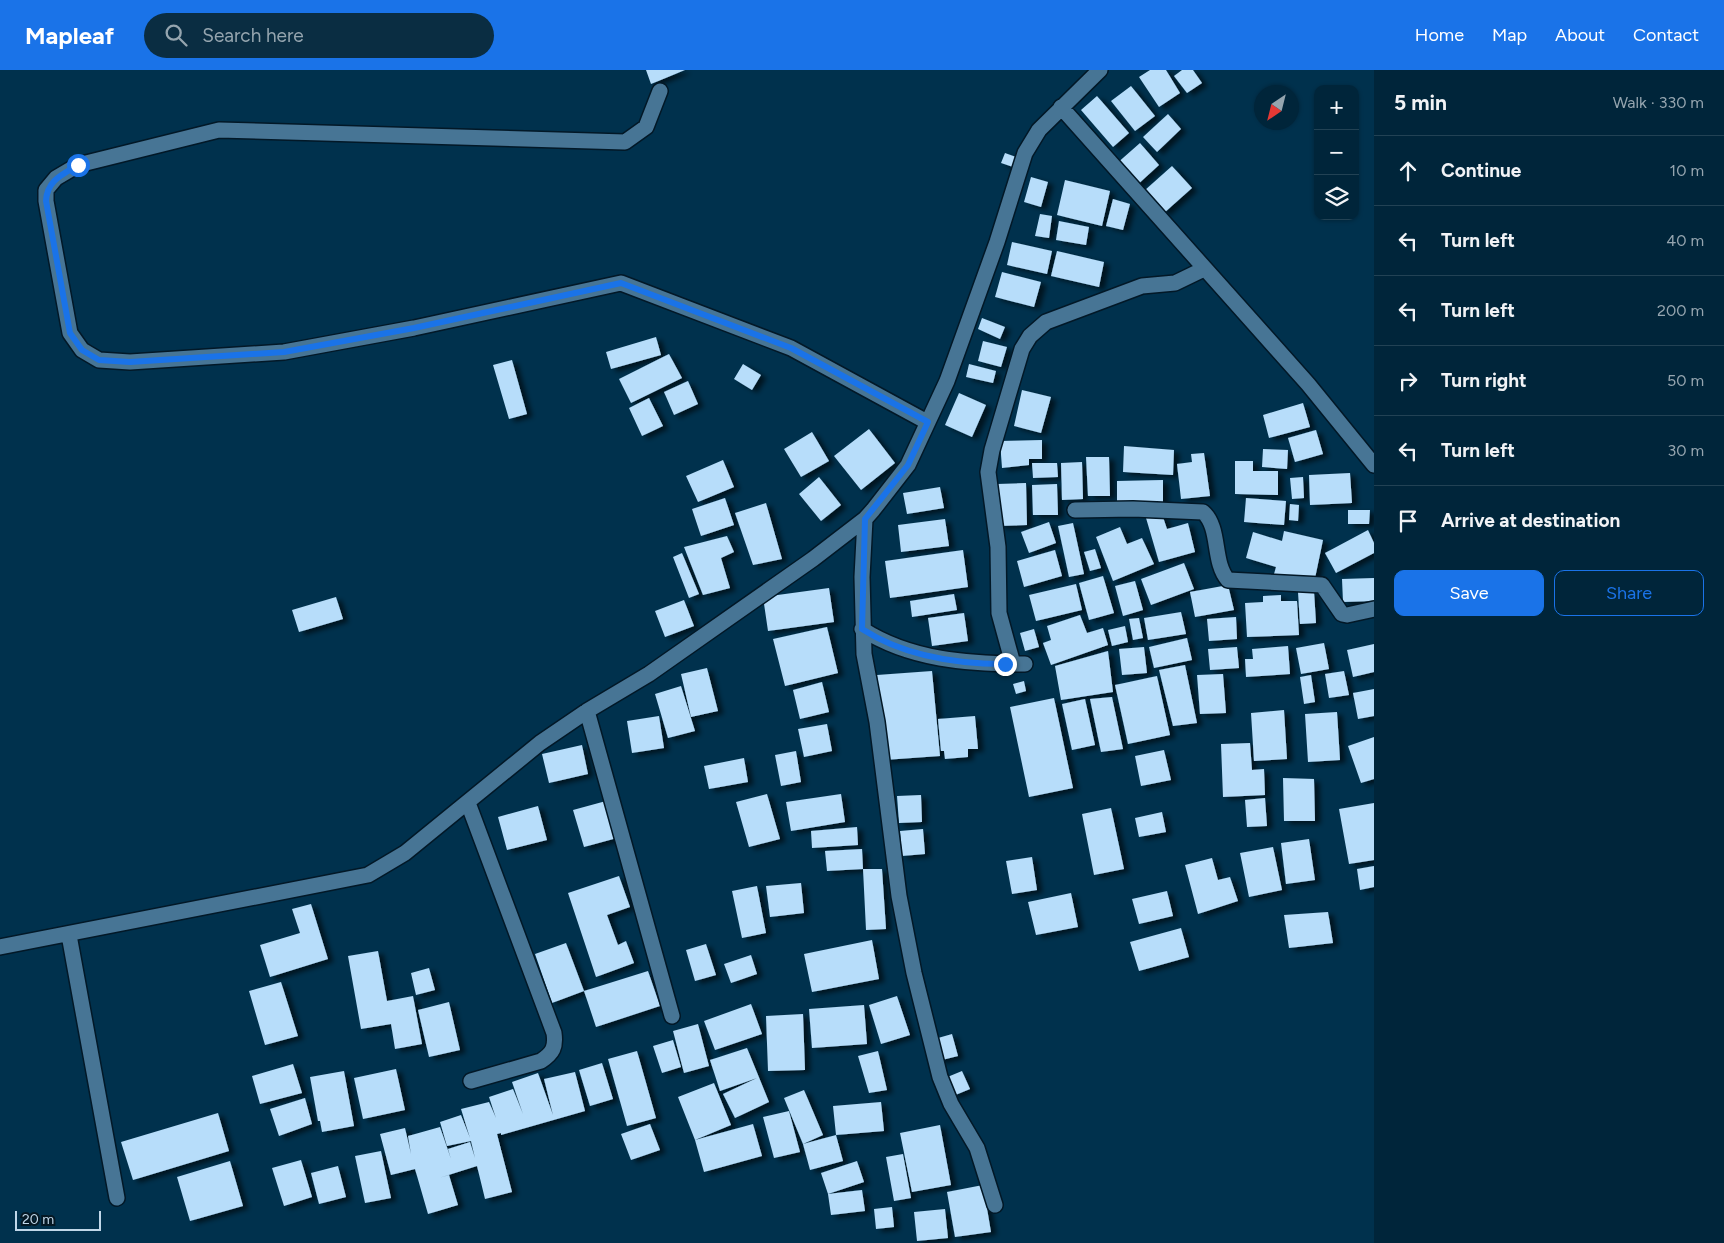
<!DOCTYPE html>
<html lang="en">
<head>
<meta charset="utf-8">
<style>
  :root { --surface:#00253a; --page:#0a2d42; --text:#f1f3f6; --muted:#95a5af; --line:#224254; --accent:#1a73e8 }
  body { margin:0; font-family:Figtree,sans-serif; background:var(--page); color:var(--text) }
  .controls { position:absolute; right:15px; top:15px; display:grid; overflow:hidden; border-radius:10px; box-shadow:0 1px 4px #0004 }
  .controls button { width:45px; height:45px; display:grid; place-items:center; padding:0; border:0; border-bottom:1px solid var(--line); background:var(--surface); color:var(--text); font:25px sans-serif }
  .compass { position:absolute; left:1254px; top:15px; width:45px; height:45px; border-radius:50%; background:var(--surface); box-shadow:0 1px 4px #0004; rotate:215deg }
  .scale { position:absolute; left:15px; bottom:12px; width:86px; box-sizing:border-box; padding-left:5px; border:2px solid #c0d7e9; border-top:0; font-size:14px; line-height:18px; white-space:nowrap; color:#c0d7e9; -webkit-text-stroke:4px #051824; paint-order:stroke }
  .stop { position:absolute; width:15px; height:15px; margin:-11px; border:4px solid #1a73e8; border-radius:50%; background:#fff }
  .stop.end { background:#1a73e8; border-color:#fff; box-shadow:0 1px 5px #0008 }
  .list { margin:0; padding:0; list-style:none }
  h2 { display:flex; justify-content:space-between; align-items:center; height:65px; margin:0; padding:0 20px; font-size:21px }
  h2 small { font-size:16px; font-weight:400; color:var(--muted) }
  .list li { display:grid; grid-template-columns:32px 1fr auto; gap:15px; align-items:center; box-sizing:border-box; height:70px; padding:0 20px; border-top:1px solid var(--line) }
  .list b { display:block; font-size:19px; white-space:nowrap }
  .list em { font-size:16px; font-style:normal; color:var(--muted) }
  .actions { display:flex; gap:10px; padding:15px 20px }
  .actions a { flex:1; padding:11px 0; border:1px solid var(--accent); border-radius:10px; text-align:center; font-size:18px; color:var(--accent) }
  .actions .main { background:var(--accent); color:#fff }
  .icon { flex:none; width:28px; height:28px; fill:none; stroke:currentColor; stroke-width:2; stroke-linecap:round; stroke-linejoin:round }
  .map { position:relative; flex:none; width:1374px; height:1173px; overflow:hidden }
  header { display:flex; align-items:center; gap:30px; box-sizing:border-box; height:70px; padding:0 25px; background:var(--accent); color:#fff }
  header strong { font-size:24px }
  nav { display:flex; gap:28px; margin-inline-start:auto; font-size:18px }
  .search { width:350px; height:45px; background:var(--page); display:flex; align-items:center; gap:12px; box-sizing:border-box; padding:0 18px; border-radius:28px; color:var(--muted); font-size:19px }
  main { display:flex }
  aside { flex:1; background:var(--surface) }
  .map>svg:first-child { display:block }
  .building { fill:#b7ddfa; filter:url(#shadow) }
  .lines { fill:none; stroke-linecap:round; stroke-linejoin:round }
  .minor-casing { stroke:#021827; stroke-width:18 }
  .minor { stroke:#477595; stroke-width:15 }
  .route { stroke:#1a73e8; stroke-width:6 }
</style>
</head>
<body>
<header>
<strong>Mapleaf</strong>
<div class="search"><svg class="icon" aria-label="search" viewBox="0 0 24 24"><circle cx="10" cy="10" r="6"/><path d="M15 15l6 6"/></svg>Search here</div>
<nav><a>Home</a><a>Map</a><a>About</a><a>Contact</a></nav>
</header>
<main>
<div class="map">
<svg width="1374" height="1173" viewBox="0 0 1374 1173">
  <defs>
    <filter id="shadow"><feDropShadow dx="5.5" dy="3" stdDeviation="2.5" flood-color="#0009"/></filter>
  </defs>
  <rect width="100%" height="100%" fill="#00314d"/>
  <path class="building" d="M646 0H685L651 14Z
    M1150 0H1166L1180 23 1159 37 1139 7Z
    M1182 0H1193L1202 13 1187 23 1174 6Z
    M1131 16 1155 46 1135 61 1111 31Z
    M1097 26 1129 63 1113 77 1081 40Z
    M1168 44 1181 59 1157 82 1143 67Z
    M1140 73 1159 95 1135 117 1115 95Z
    M1005 83 1016 87 1013 97 1001 93Z
    M1172 96 1192 118 1164 143 1144 121Z
    M1031 107 1048 112 1041 137 1024 132Z
    M1065 110 1110 121 1102 156 1057 145Z
    M1113 129 1130 134 1123 160 1106 156Z
    M1040 144 1052 146 1049 168 1035 166Z
    M1059 151 1089 157 1086 175 1056 170Z
    M1012 172 1052 181 1047 204 1007 195Z
    M1057 181 1104 192 1099 217 1051 206Z
    M1002 202 1041 212 1034 237 995 227Z
    M982 248 1005 257 1000 269 978 259Z
    M656 267 661 285 611 299 606 282Z
    M983 271 1007 277 1001 297 978 291Z
    M669 284 682 308 631 333 619 309Z
    M512 290 527 344 509 349 493 295Z
    M743 294 761 305 752 320 734 309Z
    M969 294 996 301 993 313 966 307Z
    M688 311 698 334 674 345 664 322Z
    M1022 320 1051 327 1041 363 1014 356Z
    M959 323 986 335 972 367 945 355Z
    M649 328 663 356 642 366 629 338Z
    M1303 333 1310 357 1269 368 1263 345Z
    M869 359 895 393 861 420 834 386Z
    M1316 360 1323 384 1295 392 1288 368Z
    M812 362 829 391 801 407 784 379Z
    M1042 370V389H1029V395L1002 398 1000 371Z
    M1124 376 1174 380 1173 405 1123 402Z
    M1263 379 1288 380 1287 399 1262 397Z
    M1204 383 1210 426 1181 429 1177 394 1192 392 1191 384Z
    M1086 387H1109L1110 426H1088Z
    M723 390 734 417 698 432 686 406Z
    M1235 391H1253V401H1278V425L1235 424Z
    M1082 392 1083 429 1062 430 1061 393Z
    M1032 393H1057L1058 407 1033 408Z
    M1350 403 1352 433 1310 435 1309 405Z
    M819 407 841 435 821 451 799 424Z
    M1303 407 1304 428 1292 429 1290 408Z
    M1163 410V435L1117 436V411Z
    M1026 413 1027 455 999 456 997 414Z
    M1057 414 1058 445H1033L1032 415Z
    M940 417 944 438 907 444 903 423Z
    M725 428 734 455 701 466 692 439Z
    M1246 428 1286 431 1284 455 1244 452Z
    M766 433 782 489 753 495 735 443Z
    M1290 434 1299 435 1298 451 1289 450Z
    M1348 440H1370L1369 454H1348Z
    M1162 444 1167 459 1188 453 1195 482 1159 492 1146 448Z
    M945 449 949 476 901 482 898 455Z
    M1049 452 1056 473 1029 483 1021 462Z
    M1073 453 1084 504 1069 507 1058 456Z
    M1120 457 1127 474 1142 468 1154 494 1113 511 1096 467Z
    M1368 460 1374 473V483L1336 503 1325 483Z
    M1284 461 1323 470 1314 513 1274 504 1276 497 1246 488 1253 462 1282 471Z
    M727 466 734 482 721 488 730 518 703 525 684 477Z
    M1095 479 1101 498 1090 501 1084 482Z
    M963 480 968 517 890 528 885 491Z
    M1055 480 1062 506 1024 517 1017 491Z
    M682 483 699 524 689 528 673 487Z
    M1184 493 1194 519 1151 535 1141 509Z
    M1103 506 1114 543 1089 550 1079 513Z
    M1374 508V531L1343 532 1342 509Z
    M1135 511 1143 540 1123 546 1115 516Z
    M1076 514 1082 540 1036 551 1029 525Z
    M1228 515 1234 540 1195 547 1190 522Z
    M829 518 834 552 768 561 763 527Z
    M1314 521 1316 553 1300 554 1298 522Z
    M954 524 957 540 912 547 910 531Z
    M1281 525V531H1297L1299 565 1247 567 1245 533 1263 532V526Z
    M336 527 343 549 299 562 292 540Z
    M684 530 694 556 665 567 655 541Z
    M1181 542 1186 564 1148 570 1144 548Z
    M964 543 968 571 932 576 928 548Z
    M1080 545 1087 563 1103 558 1108 575 1051 595 1043 573 1051 570 1047 556Z
    M1236 547 1237 569 1209 571 1207 549Z
    M1139 548 1143 568 1133 570 1129 549Z
    M1125 556 1128 572 1112 576 1108 560Z
    M827 557 838 603 785 616 773 569Z
    M1034 559 1039 577 1025 581 1020 563Z
    M1187 568 1192 590 1154 598 1149 577Z
    M1324 573 1329 599 1301 604 1296 578Z
    M1374 574V602L1353 607 1347 580Z
    M1288 576 1290 604 1246 607 1245 589H1253L1252 579Z
    M1144 577 1147 603 1122 605 1119 579Z
    M1237 577 1239 598 1210 600 1208 579Z
    M1108 581 1113 622 1061 630 1055 596Z
    M1185 595 1197 653 1173 656 1159 600Z
    M707 598 718 641 691 647 681 604Z
    M932 601 940 686 884 690 877 605Z
    M1344 601 1349 625 1329 628 1325 604Z
    M1223 604 1226 643 1200 644 1197 605Z
    M1311 605 1315 632 1304 634 1300 607Z
    M1157 606 1170 665 1128 674 1115 615Z
    M1024 611 1026 621 1016 624 1013 614Z
    M822 612 829 642 800 649 793 620Z
    M681 616 695 661 668 668 655 624Z
    M1374 619V646L1358 649 1353 623Z
    M1112 627 1123 679 1101 682 1090 629Z
    M1054 628 1073 718 1029 727 1010 637Z
    M1085 629 1095 675 1072 680 1062 634Z
    M1284 640 1287 689 1254 691 1251 643Z
    M1337 642 1340 690 1308 692 1305 644Z
    M659 646 664 678 632 683 627 651Z
    M975 646 978 679H968V687L945 689 944 681H941L938 649Z
    M827 654 832 681 804 687 798 659Z
    M1374 667V709L1361 713 1348 676Z
    M1250 673 1252 700 1264 699 1265 725 1223 727 1221 674Z
    M582 675 588 704 549 713 542 684Z
    M1164 680 1171 710 1141 716 1135 686Z
    M796 681 801 712 781 716 775 685Z
    M744 688 748 712 709 719 704 696Z
    M1283 708 1314 709 1315 751H1284Z
    M767 724 780 769 749 777 736 732Z
    M841 724 845 752 791 761 786 732Z
    M921 725 922 752 899 753 897 726Z
    M1265 728 1267 756 1247 757 1245 730Z
    M606 731 617 768 584 777 573 740Z
    M1374 733V790L1349 794 1339 739Z
    M538 736 547 770 507 780 498 747Z
    M1111 738 1124 799 1094 805 1082 744Z
    M1162 742 1166 762 1139 767 1135 748Z
    M857 757 858 775 812 778 811 761Z
    M923 759 925 784 902 786 900 761Z
    M1309 769 1315 810 1286 814 1281 773Z
    M1273 777 1282 820 1249 827 1240 783Z
    M862 779 863 799 827 801 825 781Z
    M1032 787 1037 820 1012 824 1006 791Z
    M1212 788 1218 810 1230 807 1238 831 1198 844 1185 795Z
    M1374 796V817L1360 820 1357 799Z
    M863 799H882L886 859 866 860Z
    M619 806 630 837 607 845 618 875 626 871 634 893 596 907 568 823Z
    M801 813 804 843 770 847 766 816Z
    M757 816 766 863 742 868 732 821Z
    M1167 821 1173 846 1139 854 1132 829Z
    M1071 823 1078 857 1036 865 1028 832Z
    M311 834 328 889 270 907 260 875 300 863 292 839Z
    M1328 842 1333 873 1289 878 1284 845Z
    M1181 858 1189 887 1139 901 1130 872Z
    M872 870 879 909 812 922 804 884Z
    M566 873 584 921 552 933 535 884Z
    M706 874 716 905 695 911 686 880Z
    M378 881 387 931 413 926 422 974 395 979 391 954 361 959 348 886Z
    M751 885 757 904 731 913 724 894Z
    M429 898 435 920 416 925 411 903Z
    M648 901 660 936 596 957 584 921Z
    M281 912 298 966 265 975 249 921Z
    M897 926 910 965 881 974 869 935Z
    M449 932 460 980 429 987 418 940Z
    M751 934 762 964 715 980 704 951Z
    M864 935 867 974 812 978 809 939Z
    M803 944 805 1000 768 1001 766 946Z
    M698 954 709 996 684 1003 673 961Z
    M952 964 958 986 938 991 931 970Z
    M673 970 681 997 662 1003 653 976Z
    M747 978 769 1032 735 1048 723 1024 757 1008 720 1021 710 990Z
    M637 981 656 1048 627 1056 608 989Z
    M878 981 887 1020 869 1023 858 986Z
    M602 993 613 1029 590 1036 579 1000Z
    M293 994 302 1023 260 1034 252 1006Z
    M396 999 405 1040 363 1049 354 1008Z
    M344 1001 354 1056 322 1062 320 1051H318L310 1007Z
    M962 1001 970 1019 953 1026 945 1008Z
    M575 1002 585 1041 501 1065V1063L497 1064 512 1122 485 1129 477 1096 439 1108 449 1105 458 1135 428 1144 415 1099 391 1105 380 1064 405 1058 411 1084 408 1066 440 1057 451 1089 448 1079 470 1072 475 1088 471 1071 447 1076 440 1052 461 1045 470 1068 461 1039 489 1032 496 1048 489 1027 513 1019 523 1044 512 1012 538 1003 553 1045 544 1009Z
    M714 1013 731 1055 695 1070 753 1054 762 1086 704 1102 695 1070 678 1027Z
    M804 1020 823 1065 803 1074 836 1065 833 1036 881 1032 884 1061 836 1065 843 1091 810 1100 803 1074 784 1028Z
    M305 1028 312 1054 279 1066 270 1039Z
    M789 1041 800 1082 774 1088 763 1047Z
    M218 1043 229 1081 133 1110 121 1072Z
    M650 1054 660 1080 631 1090 621 1064Z
    M940 1055 951 1115 912 1122 900 1063Z
    M381 1081 391 1128 365 1133 355 1086Z
    M903 1084 911 1128 894 1131 886 1087Z
    M301 1090 312 1127 284 1136 272 1098Z
    M230 1091 243 1136 190 1151 177 1107Z
    M857 1091 864 1112 828 1124 862 1120 865 1141 831 1145 828 1124 821 1103Z
    M338 1096 346 1127 319 1134 311 1103Z
    M983 1115 991 1162 955 1167 947 1122Z
    M892 1137 894 1157 876 1159 874 1139Z
    M945 1139 948 1168 917 1171 914 1142Z"/>
  <g class="lines">
    <g class="minor-casing">
      <path id="minor" d="M660 21 646 57 625 72 219 60 78 95 56 108 46 120V131L70 263 82 280 99 290 130 292 284 282 414 258 621 213 791 278 927 352
        M1061 37 1308 314 1374 395
        M1075 440 1133 439 1203 442C1221 458 1212 492 1228 510L1322 515 1342 544 1347 545 1374 539
        M865 449 862 507 864 584 877 652 899 826 914 903 940 1007 951 1034 977 1078 995 1135
        M862 559C910 590 968 594 1025 594
        M1013 594 999 543 998 477 988 402 992 380 1022 279 1030 266 1046 252 1142 216 1175 213 1204 199
        M587 641 672 946
        M468 733 554 963C556 977 553 983 541 991L471 1011
        M69 865 117 1128
        M0 877 368 805 405 783 540 673 587 641 649 604 813 489 865 449 873 440 908 395 947 311 997 172 1025 83 1039 60 1100 0"/>
    </g>
    <use href="#minor" class="minor"/>
  </g>
  <g class="lines">
    <path class="route" d="M78 95C61 105 47 111 46 131L70 263 82 280 99 290 130 292 284 282 414 258 621 213 791 278 928 352 908 395 865 449 862 559C904 586 955 594 1005 594"/>
  </g>
</svg>
<div class="controls">
<button>+</button>
<button>−</button>
<button><svg class="icon" aria-label="layers" viewBox="0 0 24 24"><path d="M12 4l9 5-9 5-9-5zM3 14l9 5 9-5"/></svg></button>
</div>
<svg class="compass" viewBox="-18 -18 36 36"><path d="M0-13l5 13h-10z" fill="#e53935"/><path d="M0 13l5-13h-10z" fill="#95a5af"/></svg>
<div class="scale">20 m</div>
<div class="stop" style="left:78px;top:95px"></div>
<div class="stop end" style="left:1005px;top:594px"></div>
</div>
<aside>
<h2>5 min<small>Walk · 330 m</small></h2>
<ul class="list">
<li><svg class="icon" aria-label="ahead" viewBox="0 0 24 24"><path d="M12 20V5M6 11l6-6 6 6"/></svg><div><b>Continue</b></div><em>10 m</em></li>
<li><svg class="icon" aria-label="left" viewBox="0 0 24 24"><path d="M17 20v-9H6M10 6l-5 5 5 5"/></svg><div><b>Turn left</b></div><em>40 m</em></li>
<li><svg class="icon" aria-label="left" viewBox="0 0 24 24"><path d="M17 20v-9H6M10 6l-5 5 5 5"/></svg><div><b>Turn left</b></div><em>200 m</em></li>
<li><svg class="icon" aria-label="right" viewBox="0 0 24 24"><path d="M7 20v-9h11M14 6l5 5-5 5"/></svg><div><b>Turn right</b></div><em>50 m</em></li>
<li><svg class="icon" aria-label="left" viewBox="0 0 24 24"><path d="M17 20v-9H6M10 6l-5 5 5 5"/></svg><div><b>Turn left</b></div><em>30 m</em></li>
<li><svg class="icon" aria-label="arrive" viewBox="0 0 24 24"><path d="M6 21V4h12l-3 4 3 4H6"/></svg><div><b>Arrive at destination</b></div></li>
</ul>
<div class="actions"><a class="main">Save</a><a>Share</a></div>
</aside>
</main>
</body>
</html>
